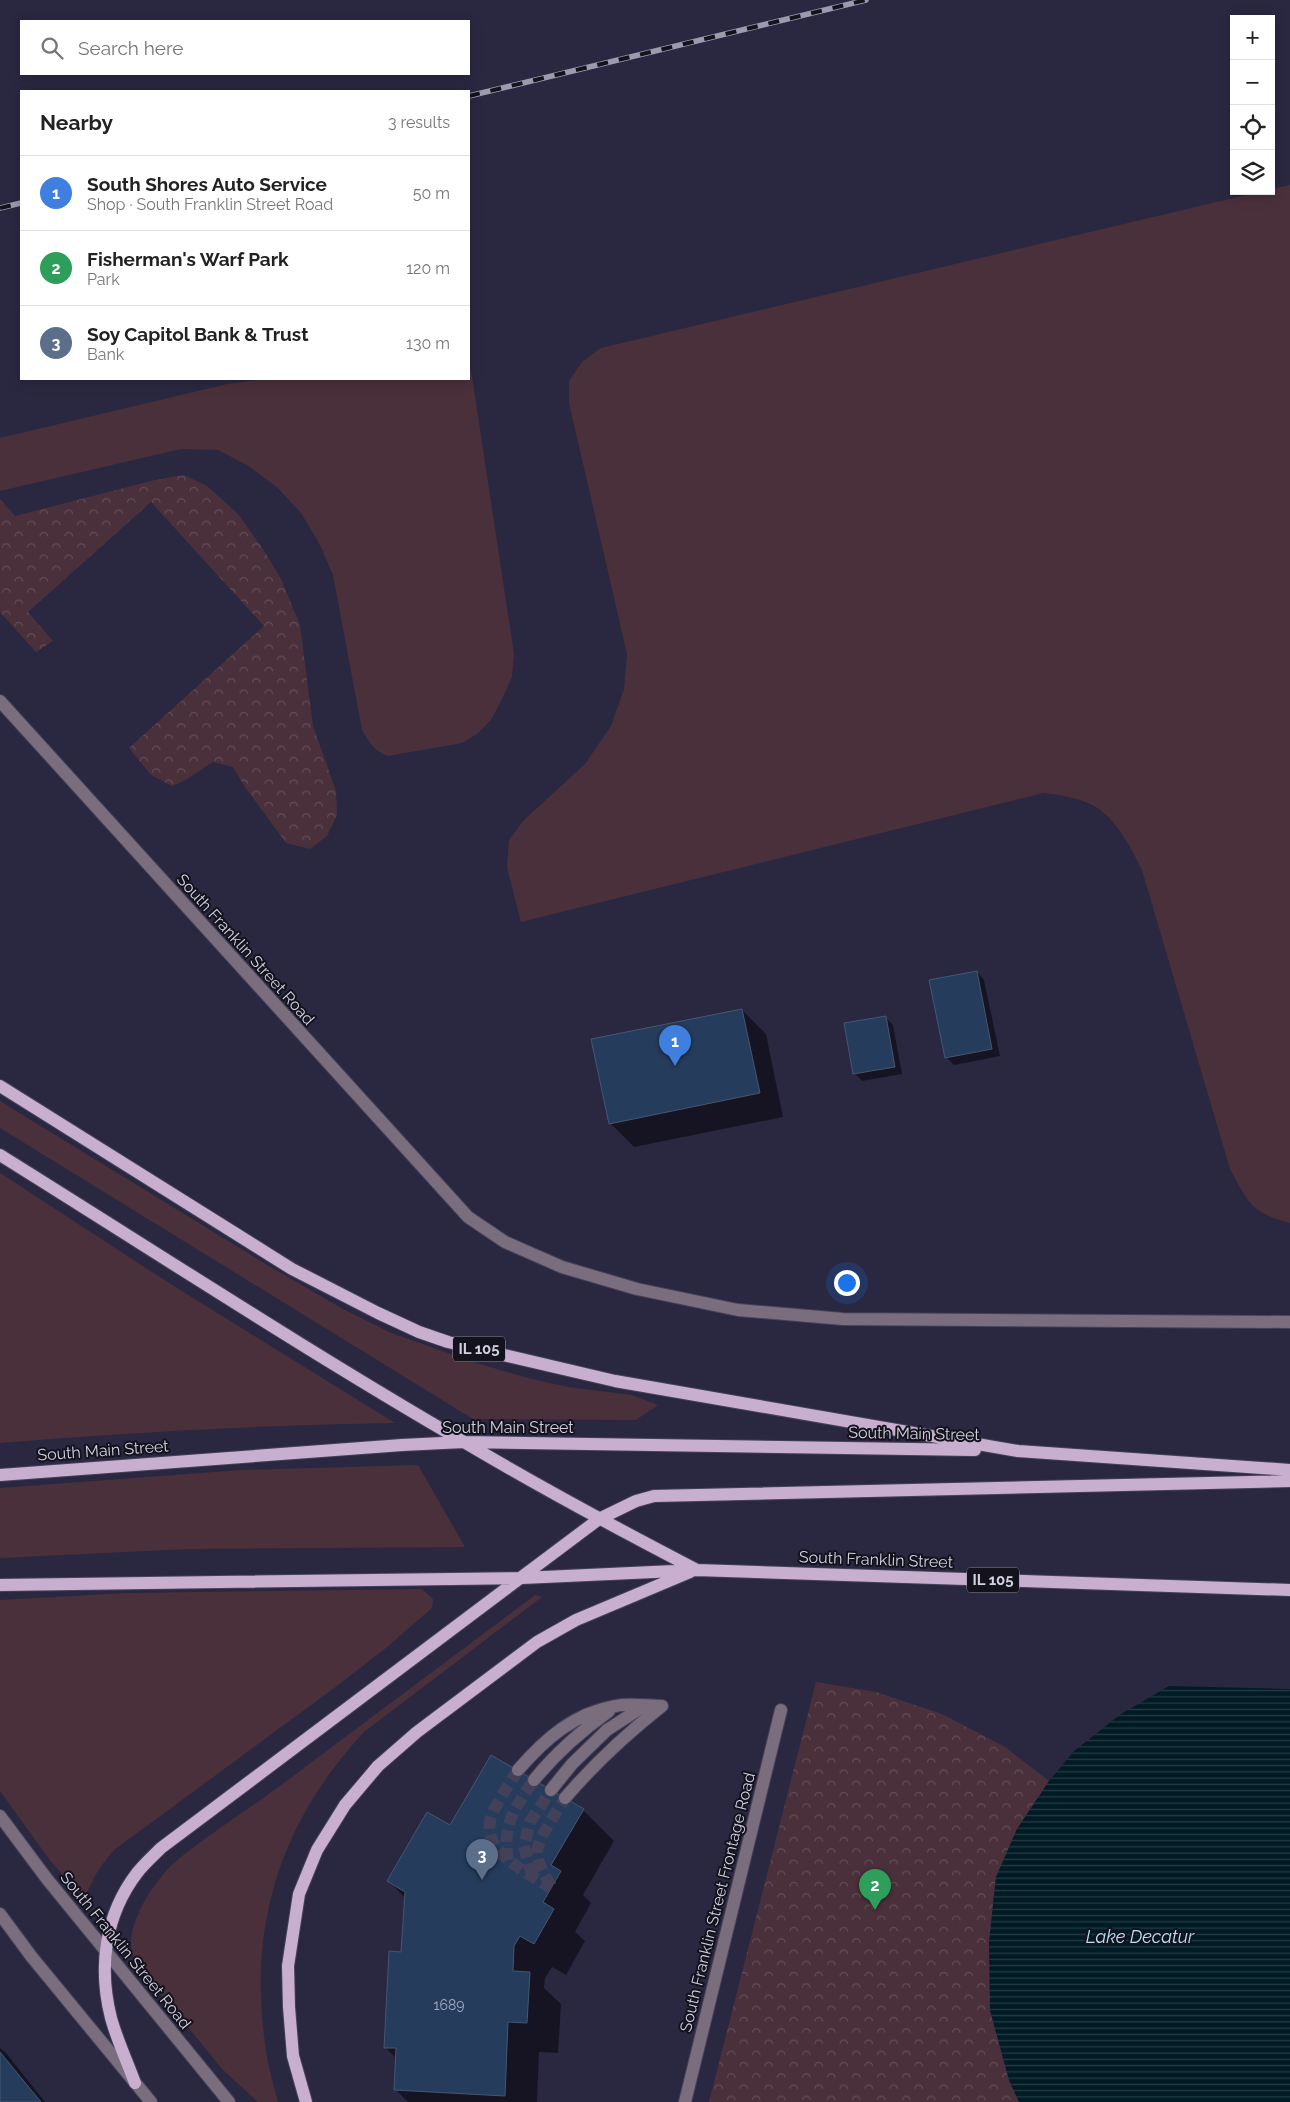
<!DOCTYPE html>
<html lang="en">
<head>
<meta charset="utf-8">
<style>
  :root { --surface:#fff; --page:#f2f2f2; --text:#222; --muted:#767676; --line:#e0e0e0; --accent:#2563eb }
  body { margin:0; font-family:Raleway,sans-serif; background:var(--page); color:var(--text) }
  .controls { position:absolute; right:15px; top:15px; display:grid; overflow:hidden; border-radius:0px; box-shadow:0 2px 12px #0003 }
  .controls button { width:45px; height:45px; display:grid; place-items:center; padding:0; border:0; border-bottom:1px solid var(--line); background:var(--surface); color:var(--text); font:25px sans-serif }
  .you { position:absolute; left:846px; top:1282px; width:18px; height:18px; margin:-12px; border:4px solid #fff; border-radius:50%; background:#1a73e8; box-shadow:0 0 0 8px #1a73e833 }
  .badge { display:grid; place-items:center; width:32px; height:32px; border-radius:50%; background:var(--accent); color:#fff; font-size:16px; font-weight:700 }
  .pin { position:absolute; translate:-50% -41px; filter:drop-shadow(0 1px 2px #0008) }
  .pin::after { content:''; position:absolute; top:26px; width:18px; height:15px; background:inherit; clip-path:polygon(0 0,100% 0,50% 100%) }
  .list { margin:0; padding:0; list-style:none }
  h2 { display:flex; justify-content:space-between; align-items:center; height:65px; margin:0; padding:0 20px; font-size:21px }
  h2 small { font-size:16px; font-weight:400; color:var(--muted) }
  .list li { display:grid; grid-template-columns:32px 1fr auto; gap:15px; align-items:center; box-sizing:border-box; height:75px; padding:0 20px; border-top:1px solid var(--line) }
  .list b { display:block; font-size:19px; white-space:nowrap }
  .list p { margin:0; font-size:16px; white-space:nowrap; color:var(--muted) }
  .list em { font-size:16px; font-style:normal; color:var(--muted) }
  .icon { flex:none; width:28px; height:28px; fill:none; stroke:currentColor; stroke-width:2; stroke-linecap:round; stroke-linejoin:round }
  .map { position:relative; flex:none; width:1290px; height:2102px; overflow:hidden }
  .search { position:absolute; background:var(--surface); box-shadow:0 2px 12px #0003; left:20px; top:20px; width:450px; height:55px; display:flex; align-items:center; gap:12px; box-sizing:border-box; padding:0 18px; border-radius:0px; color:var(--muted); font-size:19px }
  .panel { position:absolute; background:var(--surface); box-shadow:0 2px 12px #0003; left:20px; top:90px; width:450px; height:290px; border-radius:0px }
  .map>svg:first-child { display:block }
  .grass { fill:#4a303b }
  .forest { fill:url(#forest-crowns) }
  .water { fill:url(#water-rules) }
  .shadow { fill:#0007 }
  .building { fill:#253c5c; stroke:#455770 }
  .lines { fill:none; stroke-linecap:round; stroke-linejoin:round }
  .minor-tunnel { stroke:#434059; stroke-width:12; stroke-dasharray:12 6; stroke-linecap:butt }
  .minor-casing { stroke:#45425b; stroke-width:14 }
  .major-casing { stroke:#45425b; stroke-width:14 }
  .minor { stroke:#7a6d7d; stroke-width:12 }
  .major { stroke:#c9afcf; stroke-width:12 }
  .rail-casing { stroke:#9c9aae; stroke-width:5.5 }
  .rail { stroke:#13121d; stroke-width:4; stroke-dasharray:11; stroke-linecap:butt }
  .labels { text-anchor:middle; stroke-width:4; stroke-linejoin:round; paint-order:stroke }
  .number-label { font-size:14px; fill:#a6abc0 }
  .shield { fill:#13121d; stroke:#9897a6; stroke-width:1 }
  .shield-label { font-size:15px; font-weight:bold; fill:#d1d0e1 }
  .street-label { font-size:16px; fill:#d1d0e1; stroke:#13121d }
  .water-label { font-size:18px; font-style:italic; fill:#b4e3f6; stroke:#13121d }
</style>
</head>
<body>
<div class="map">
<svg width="1290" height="2102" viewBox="0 0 1290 2102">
  <defs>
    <pattern id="forest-crowns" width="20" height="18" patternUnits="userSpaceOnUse" patternTransform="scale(1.25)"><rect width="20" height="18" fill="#4a303b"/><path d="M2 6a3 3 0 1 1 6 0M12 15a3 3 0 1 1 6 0" fill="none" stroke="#634d57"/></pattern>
    <pattern id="water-rules" width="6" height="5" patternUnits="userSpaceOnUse" patternTransform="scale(1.25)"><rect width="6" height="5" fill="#011b24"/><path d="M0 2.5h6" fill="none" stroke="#253b44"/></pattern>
  </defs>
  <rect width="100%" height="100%" fill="#2a2741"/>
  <path class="grass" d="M1290 185V1223C1251 1213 1248 1202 1230 1169L1142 870C1131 848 1119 824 1099 809 1084 798 1061 795 1043 793L521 922 507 868 509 840 524 820 585 764 611 726 624 689 627 654 569 403V381L582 362 601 348 1263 191H1271V189Z
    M469 370H471L514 654 512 677 502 699 491 720 477 734 462 743 388 756C374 751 369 742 362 730L333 575 319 543 301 513 277 487 247 465 218 450 181 449 0 491V438L227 384 265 379H469Z
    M0 1101 269 1266 343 1309 389 1332 473 1362 528 1378 568 1387 632 1395 658 1405 636 1420 473 1419 0 1128Z
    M0 1173 169 1283 395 1423C263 1425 132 1432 0 1443Z
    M418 1465 465 1547 188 1549 0 1558V1488L241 1470Z
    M422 1589 433 1599 432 1608 386 1648 333 1689 114 1850C100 1866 90 1881 85 1901L49 1859 0 1791V1600L128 1593Z
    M535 1595 542 1597 364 1732C282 1820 248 1923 265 2043 267 2062 273 2083 278 2102H258L222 2069 135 1962C121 1933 147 1893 166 1871 180 1856 197 1845 213 1833 237 1816 261 1800 284 1783 368 1720 451 1658 535 1595Z"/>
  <path class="forest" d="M184 475 207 486 238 514 263 549 281 579 300 625 313 726 336 791 337 815 327 836 310 849 286 843 245 787 233 767 213 762 184 781 172 786 151 775 129 748 264 626 151 502 28 612 53 641 36 652 0 612V499L15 516 155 480Z
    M816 1682 876 1692 942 1714 1005 1747 1049 1781 1017 1829 996 1877 989 1942 990 2010 1009 2080 1019 2102H709Z"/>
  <path class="water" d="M1169 1686 1290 1689V2102H1019L1009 2080 990 2010 989 1942 996 1877 1017 1829 1049 1781 1074 1751 1121 1714Z"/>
  <path class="shadow" d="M977 972 984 980 1000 1056 954 1065 946 1057Z
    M742 1010 766 1034 783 1117 634 1147 610 1123Z
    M885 1017 893 1025 902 1074 862 1081 854 1073Z
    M583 1810 614 1841 583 1895 591 1903 575 1932 585 1941 566 1975 552 1967 545 1978 544 1988 561 2004 558 2053 539 2052 537 2102H408L395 2089 397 2059 385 2047 402 1953 405 1898 388 1880 450 1827Z
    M0 2048 6 2053 45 2102H0Z"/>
  <path class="building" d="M977 971 992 1049 945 1058 929 980Z
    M742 1009 760 1093 609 1124 591 1039Z
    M886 1016 895 1067 853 1074 844 1023Z
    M491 1755 584 1809 551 1865 561 1871 543 1902 554 1909 534 1944 520 1936 514 1946 513 1971 530 1972 527 2023 508 2022 505 2096 394 2090 396 2048H384L389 1951 401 1952 405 1892 387 1881 427 1812 450 1825Z
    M0 2052 41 2102H0Z"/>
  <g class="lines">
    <path class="minor-tunnel" d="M518 1770C510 1783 501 1796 494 1810 474 1850 525 1870 551 1888
      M508 1860C502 1825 515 1807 534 1780
      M532 1875 524 1846 530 1822 551 1790
      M551 1886C545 1876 537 1863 537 1852 538 1838 558 1810 565 1798"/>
    <g class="minor-casing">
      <path id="minor" d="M0 701 468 1217 505 1242 562 1267 637 1289 738 1310 843 1319 1290 1322
        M518 1770C545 1739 574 1713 616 1706 630 1703 647 1706 662 1706
        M534 1780C556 1753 581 1731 609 1711
        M551 1790 572 1764 607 1730 644 1706
        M565 1798C596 1762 625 1735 662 1706
        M0 1816 47 1879 229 2102
        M0 1914 31 1956 151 2102
        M685 2102 781 1710"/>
    </g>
    <g class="major-casing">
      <path id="major" d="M0 1086 292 1269 378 1313 419 1332 448 1342 615 1381 1018 1451 1290 1470
        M0 1155C154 1251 307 1351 464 1442 540 1487 618 1529 697 1570
        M0 1475 402 1445 464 1442 975 1450
        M0 1585 522 1578 697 1570 1290 1590
        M135 2083C127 2061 117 2040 111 2018 98 1967 105 1915 137 1873 144 1864 153 1856 161 1848L599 1519 636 1501 654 1496 1290 1481
        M306 2102 293 2056 289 2007 288 1966 299 1894 317 1850 345 1805 378 1766 417 1732 537 1642 576 1620 690 1572"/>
    </g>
    <use href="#minor" class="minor"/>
    <use href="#major" class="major"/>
    <g class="rail-casing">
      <path id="rail" d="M469 96 866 0
        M0 208 21 203"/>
    </g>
    <use href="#rail" class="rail"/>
  </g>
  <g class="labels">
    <g class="number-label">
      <text x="449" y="2010">1689</text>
    </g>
    <g class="shield">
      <rect x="453" y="1336.5" width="52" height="25" rx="4"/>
      <rect x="967" y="1567.5" width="52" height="25" rx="4"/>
    </g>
    <g class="shield-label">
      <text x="479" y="1354">IL 105</text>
      <text x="993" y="1585">IL 105</text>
    </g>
    <g class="street-label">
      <text transform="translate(246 949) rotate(48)" y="6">South Franklin Street Road</text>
      <text x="508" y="1433">South Main Street</text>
      <text transform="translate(914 1433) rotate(1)" y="6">South Main Street</text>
      <text transform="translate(103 1450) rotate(-4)" y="6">South Main Street</text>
      <text transform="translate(876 1559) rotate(2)" y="6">South Franklin Street</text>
      <text transform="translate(717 1902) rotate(-76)" y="6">South Franklin Street Frontage Road</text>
      <text transform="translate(126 1950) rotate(51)" y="6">South Franklin Street Road</text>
    </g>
    <g class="water-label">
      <text x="1140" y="1943">Lake Decatur</text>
    </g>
  </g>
</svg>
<div class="controls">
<button>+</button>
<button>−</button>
<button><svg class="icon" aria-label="locate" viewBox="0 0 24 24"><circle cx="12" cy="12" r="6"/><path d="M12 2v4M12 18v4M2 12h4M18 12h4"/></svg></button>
<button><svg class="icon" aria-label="layers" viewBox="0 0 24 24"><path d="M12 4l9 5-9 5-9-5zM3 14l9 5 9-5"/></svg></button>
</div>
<div class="you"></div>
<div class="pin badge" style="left:675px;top:1066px;background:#3f7fe0">1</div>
<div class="pin badge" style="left:875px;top:1910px;background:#2e9e5b">2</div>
<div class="pin badge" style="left:482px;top:1880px;background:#5c6f8a">3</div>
<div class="search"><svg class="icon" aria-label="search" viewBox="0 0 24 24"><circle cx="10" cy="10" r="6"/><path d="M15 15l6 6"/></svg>Search here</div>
<section class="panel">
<h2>Nearby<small>3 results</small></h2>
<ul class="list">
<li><span class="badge" style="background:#3f7fe0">1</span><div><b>South Shores Auto Service</b><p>Shop · South Franklin Street Road</p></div><em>50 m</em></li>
<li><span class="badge" style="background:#2e9e5b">2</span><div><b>Fisherman's Warf Park</b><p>Park</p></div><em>120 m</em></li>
<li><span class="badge" style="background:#5c6f8a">3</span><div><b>Soy Capitol Bank &amp; Trust</b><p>Bank</p></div><em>130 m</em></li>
</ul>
</section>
</div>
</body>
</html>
